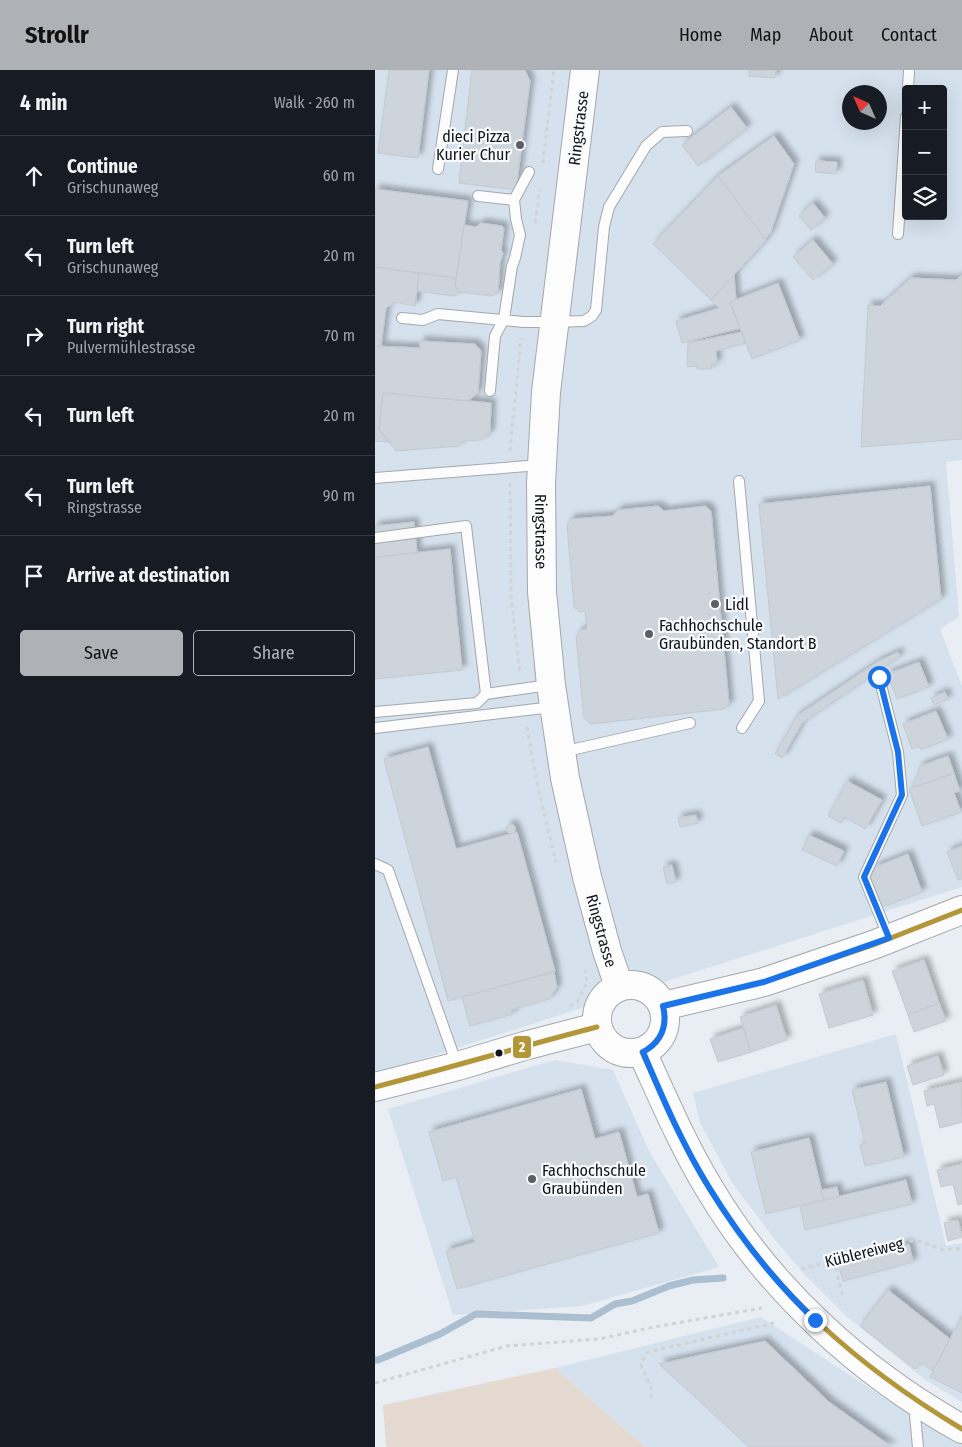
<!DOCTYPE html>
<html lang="en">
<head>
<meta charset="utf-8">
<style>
  :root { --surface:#171b24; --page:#20242c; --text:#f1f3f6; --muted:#9ea1a6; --line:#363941; --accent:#aeb1b5 }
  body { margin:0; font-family:"Fira Sans Condensed",sans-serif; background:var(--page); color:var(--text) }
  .controls { position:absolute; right:15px; top:15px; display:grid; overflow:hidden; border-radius:5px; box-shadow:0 5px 20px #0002 }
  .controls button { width:45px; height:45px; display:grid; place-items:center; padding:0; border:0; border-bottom:1px solid var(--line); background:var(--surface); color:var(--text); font:25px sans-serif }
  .compass { position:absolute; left:467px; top:15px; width:45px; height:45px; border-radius:50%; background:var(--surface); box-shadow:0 5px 20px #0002; rotate:315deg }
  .stop { position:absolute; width:15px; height:15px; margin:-11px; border:4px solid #1a73e8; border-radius:50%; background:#fff }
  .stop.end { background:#1a73e8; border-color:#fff; box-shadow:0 1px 5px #0008 }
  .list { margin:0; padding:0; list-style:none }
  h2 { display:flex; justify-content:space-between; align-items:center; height:65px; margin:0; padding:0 20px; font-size:21px }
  h2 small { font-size:16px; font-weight:400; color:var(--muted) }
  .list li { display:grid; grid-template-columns:32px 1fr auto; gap:15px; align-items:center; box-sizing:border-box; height:80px; padding:0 20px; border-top:1px solid var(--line) }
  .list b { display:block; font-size:19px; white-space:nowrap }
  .list p { margin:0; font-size:16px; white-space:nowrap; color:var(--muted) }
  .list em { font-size:16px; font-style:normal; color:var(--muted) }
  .actions { display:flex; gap:10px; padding:15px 20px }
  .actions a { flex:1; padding:11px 0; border:1px solid var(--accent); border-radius:5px; text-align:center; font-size:18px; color:var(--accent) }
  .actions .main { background:var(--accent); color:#111 }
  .icon { flex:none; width:28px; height:28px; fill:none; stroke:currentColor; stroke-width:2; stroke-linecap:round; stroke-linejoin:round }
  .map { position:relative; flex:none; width:587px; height:1377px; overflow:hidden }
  header { display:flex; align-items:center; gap:30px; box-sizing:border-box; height:70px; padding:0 25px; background:var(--accent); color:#111 }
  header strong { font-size:24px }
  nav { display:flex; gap:28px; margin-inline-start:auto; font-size:18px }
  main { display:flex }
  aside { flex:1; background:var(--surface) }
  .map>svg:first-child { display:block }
  .built { fill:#d5e1ed; fill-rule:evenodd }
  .green { fill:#e5dad1 }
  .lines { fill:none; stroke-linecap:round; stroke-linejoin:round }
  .stream { stroke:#acbfd0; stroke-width:7 }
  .building { fill:#cdd4dc; stroke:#c4cacf; filter:url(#shadow) }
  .lane-casing { stroke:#a3a8ac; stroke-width:12 }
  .secondary-casing { stroke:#a3a8ac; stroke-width:30 }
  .path { stroke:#d1d3d5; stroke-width:3; stroke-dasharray:4 4; stroke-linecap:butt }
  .lane { stroke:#fcfcfd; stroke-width:10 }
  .secondary { stroke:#fcfcfd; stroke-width:28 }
  .bus-1-casing { stroke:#f8fafd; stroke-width:9 }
  .bus-1 { stroke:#b29638; stroke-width:5 }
  .route { stroke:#1a73e8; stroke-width:6 }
  .poi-dot { fill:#5c6065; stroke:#f8fafd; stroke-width:2 }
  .bus-dot { fill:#101418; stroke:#f8fafd; stroke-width:2 }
  .labels { text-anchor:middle; stroke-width:4.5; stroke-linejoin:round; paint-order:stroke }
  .street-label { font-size:16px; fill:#101418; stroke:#f8fafd }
  .poi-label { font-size:16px; fill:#101418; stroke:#f8fafd; text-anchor:start }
  .line-badge { stroke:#f8fafd; stroke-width:2 }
  .badge-label { font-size:14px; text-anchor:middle; font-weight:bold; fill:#fff }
</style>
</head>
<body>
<header>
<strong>Strollr</strong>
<nav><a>Home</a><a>Map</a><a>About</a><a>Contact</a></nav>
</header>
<main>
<aside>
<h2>4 min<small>Walk · 260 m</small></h2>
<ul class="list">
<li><svg class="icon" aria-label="ahead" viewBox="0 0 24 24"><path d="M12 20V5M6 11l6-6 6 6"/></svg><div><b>Continue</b><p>Grischunaweg</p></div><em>60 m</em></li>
<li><svg class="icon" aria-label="left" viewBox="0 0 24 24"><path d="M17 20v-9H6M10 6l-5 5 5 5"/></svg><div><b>Turn left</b><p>Grischunaweg</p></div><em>20 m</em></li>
<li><svg class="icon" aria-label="right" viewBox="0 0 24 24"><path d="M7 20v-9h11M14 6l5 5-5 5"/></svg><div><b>Turn right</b><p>Pulvermühlestrasse</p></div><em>70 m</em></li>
<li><svg class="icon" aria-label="left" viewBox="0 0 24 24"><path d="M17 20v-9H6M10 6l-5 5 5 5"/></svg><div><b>Turn left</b></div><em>20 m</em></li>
<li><svg class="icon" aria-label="left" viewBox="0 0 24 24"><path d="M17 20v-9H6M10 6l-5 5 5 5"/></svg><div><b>Turn left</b><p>Ringstrasse</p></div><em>90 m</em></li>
<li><svg class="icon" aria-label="arrive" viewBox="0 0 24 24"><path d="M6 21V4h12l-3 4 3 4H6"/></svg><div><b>Arrive at destination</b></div></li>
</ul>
<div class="actions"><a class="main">Save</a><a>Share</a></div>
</aside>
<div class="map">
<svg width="587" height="1377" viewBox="0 0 587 1377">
  <defs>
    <filter id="shadow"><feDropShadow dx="4.5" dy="-4.5" stdDeviation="2.5" flood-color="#0004"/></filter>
  </defs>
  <rect width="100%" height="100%" fill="#e8eef4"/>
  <path class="built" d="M0 0H587V390L571 392 584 547 565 559 587 616V817L0 1004ZM531 19H568V146H531ZM474 22H504V52H474Z
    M521 964 571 1176 587 1173V1332L549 1309 471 1246 430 1205 401 1171 358 1114 325 1053 318 1023Z
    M180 990 238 1000 274 1081 344 1197 207 1236 78 1245 13 1039Z
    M386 1247 514 1331 587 1374V1377H270L180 1298Z"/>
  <path class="green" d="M180 1298 270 1377H11L8 1335Z"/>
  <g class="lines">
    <path class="stream" d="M0 1290H3L65 1264 101 1244 216 1248 240 1234 257 1231 294 1216 318 1210 348 1208"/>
  </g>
  <path class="building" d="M14 0H54L43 88 3 83Z
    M97 0H150L155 11 141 120 84 113Z
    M374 0H401L400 8 374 6Z
    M356 37 372 58 323 96 307 75Z
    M399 66 419 94 395 164 390 169 343 106Z
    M441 91 462 92 461 104 440 102Z
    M343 106 391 170 336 230 278 174Z
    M0 119 93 131 81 208 0 197Z
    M438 133 450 148 436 160 424 146Z
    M106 153 127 156 129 158 126 180 128 184 125 192 123 223 116 226 85 222 80 216 89 155 101 157Z
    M438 170 458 194 438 210 418 187Z
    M0 197 44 203 40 236 20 232 11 238 6 276H0Z
    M44 203 81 208 80 216 85 222 79 226 42 221Z
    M359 205 361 230 355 232 365 258 307 273 301 251 344 238 336 230Z
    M587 205V369L486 377 493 235 505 236 536 208 581 210Z
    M403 213 425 270 377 289 355 232Z
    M367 262 371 273 341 281 342 294H336L337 299H322L321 296 312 297 313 273Z
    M45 271 100 274 106 281 103 323 93 331 8 323 4 360 15 372 0 371V276L45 278Z
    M8 323 116 333 115 363 106 370 88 371 84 376 21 381 4 360Z
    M555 416 566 529 403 629 384 434Z
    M283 436 289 441 330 436 336 441 354 634 349 639 216 654 209 648 201 566 206 560 212 559 210 541 205 542 199 537 192 455 196 449 238 446 243 440Z
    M39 452 42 483 0 487V456Z
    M75 479 87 600 0 609V487Z
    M523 582 525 586 427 653 407 688 400 684 422 646 504 591Z
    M544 592 554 617 522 629 512 604Z
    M570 622 573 629 559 635 556 628Z
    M561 641 573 669 546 680 544 676 537 679 528 654Z
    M53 677 81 779 142 762 180 901 73 931 9 689Z
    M573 686 579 703 537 718 545 696Z
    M579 703 585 721 579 723 586 742 547 756 534 719Z
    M472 711 507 730 490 759 469 747 466 753 453 746Z
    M321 745 323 753 305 757 303 748Z
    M131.5 759a4.5 4.5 0 1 1 9 0a4.5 4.5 0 1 1-9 0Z
    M434 765 469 781 462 796 427 780Z
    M587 776V809L583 810 572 782Z
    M533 784 547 822 507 837 496 808 500 797Z
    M297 795 301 812 292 814 288 797Z
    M549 890 564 933 533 945 517 901Z
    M179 902 182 917 174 929 136 940 138 944 95 956 87 927Z
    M488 910 498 945 454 958 444 924Z
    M564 933 571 951 539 962 533 945Z
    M401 935 412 970 376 982 365 947Z
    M368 958 376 982 343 992 335 969Z
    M563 986 569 1005 538 1015 532 996Z
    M511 1012 529 1087 490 1096 485 1075 490 1073 477 1020Z
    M586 1012 587 1052 565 1058 559 1034 552 1036 549 1021Z
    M206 1019 220 1069 244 1062 262 1127 273 1124 284 1163 82 1219 71 1181 100 1172 81 1107 68 1111 54 1062Z
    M434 1068 449 1130 391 1144 376 1082Z
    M587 1094V1134L583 1135 578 1114 566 1117 562 1100Z
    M531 1110 537 1134 430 1160 425 1136Z
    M462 1117 464 1127 449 1130 446 1120Z
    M583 1150 587 1167 573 1171 569 1153Z
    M534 1174 538 1192 468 1211 463 1193Z
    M513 1220 575 1269 558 1301 546 1293 540 1299 485 1256Z
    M587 1246V1323L555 1307Z
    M390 1271 454 1332 517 1377H374L284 1294Z"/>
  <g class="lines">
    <g class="lane-casing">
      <path id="lane" d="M533 19 534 0
        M63 99 78 0
        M103 126 139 130
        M523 164 531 47
        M27 248 48 250 63 244 148 252H180L209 251 217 246 221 240 229 157 234 137 271 76 287 62 312 61
        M115 321 120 266 129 249 137 196 140 188 145 165 141 149 139 130 154 102
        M0 408 166 395
        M364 411 384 631 367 658
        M0 468 91 456 111 624
        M504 607 523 682 527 725 489 807 514 868
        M0 642 102 633 111 624 174 615
        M0 658 178 637
        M187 682 315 653
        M0 794 13 800 82 995
        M539 1335 543 1377"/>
    </g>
    <g class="secondary-casing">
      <g id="secondary">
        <path id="s1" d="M210 0 171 322 166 413 167 522 176 615 190 708 212 807 232 881 244 916"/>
        <circle cx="256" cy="949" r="34"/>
        <path d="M288 936 389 912 498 875 587 840"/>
        <path d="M267 982C288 1028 308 1075 334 1118 394 1219 485 1302 587 1359"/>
        <path d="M0 1017 83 996 149 976 222 957"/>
      </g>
    </g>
    <path class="path" d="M168 93 179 0
      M160 153 165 119
      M135 381 146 268
      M135 413 136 527 145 603
      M152 657 164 722 181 792
      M195 936 202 932 212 913 210 900
      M459 1190 468 1227
      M426 1199 536 1171H544L569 1180 587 1178
      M0 1313 132 1276 224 1269 279 1257 387 1238
      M276 1328V1317L266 1295 270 1285 273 1282 399 1253"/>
    <use href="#lane" class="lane"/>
    <use href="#secondary" class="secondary"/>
    <g class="bus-1-casing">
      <path id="bus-1" d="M288 936 389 912 498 875 587 840
        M267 982C288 1028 308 1075 334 1118 399 1223 482 1296 587 1359
        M0 1017C74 998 148 976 222 957"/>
    </g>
    <use href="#bus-1" class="bus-1"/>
  </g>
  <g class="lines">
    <path class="route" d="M440 1250C400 1212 364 1166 335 1119 308 1076 288 1029 268 982 286 972 293 957 288 936L389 912 514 868 489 807 527 725 523 682 504 607"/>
  </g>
  <g class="poi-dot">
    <circle cx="145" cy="75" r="5"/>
    <circle cx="340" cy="534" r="5"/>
    <circle cx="274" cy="564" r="5"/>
    <circle cx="157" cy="1109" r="5"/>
  </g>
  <circle class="bus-dot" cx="124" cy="983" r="4.5"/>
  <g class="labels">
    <g class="street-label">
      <text transform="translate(203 58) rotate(-83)" y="6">Ringstrasse</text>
      <text dy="6" stroke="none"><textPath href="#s1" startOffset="464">Ringstrasse</textPath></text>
      <text dy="6" stroke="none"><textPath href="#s1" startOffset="869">Ringstrasse</textPath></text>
      <text transform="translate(489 1182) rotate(-14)" y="6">Küblereiweg</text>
    </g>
    <g class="poi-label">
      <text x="135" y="72" text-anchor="end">dieci Pizza<tspan x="135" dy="18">Kurier Chur</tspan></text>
      <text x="350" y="540">Lidl</text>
      <text x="284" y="561">Fachhochschule<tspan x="284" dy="18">Graubünden, Standort B</tspan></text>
      <text x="167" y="1106">Fachhochschule<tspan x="167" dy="18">Graubünden</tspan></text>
    </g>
  </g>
  <rect class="line-badge" x="137" y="965" width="20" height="24" rx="5" fill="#b29638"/>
  <g class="badge-label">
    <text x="147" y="982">2</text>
  </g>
</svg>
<div class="controls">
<button>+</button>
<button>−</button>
<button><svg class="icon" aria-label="layers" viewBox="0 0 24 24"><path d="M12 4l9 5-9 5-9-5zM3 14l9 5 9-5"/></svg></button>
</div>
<svg class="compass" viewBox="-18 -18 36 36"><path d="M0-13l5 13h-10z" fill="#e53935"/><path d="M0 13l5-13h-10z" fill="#9ea1a6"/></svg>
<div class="stop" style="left:504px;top:607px"></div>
<div class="stop end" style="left:440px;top:1250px"></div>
</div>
</main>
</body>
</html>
